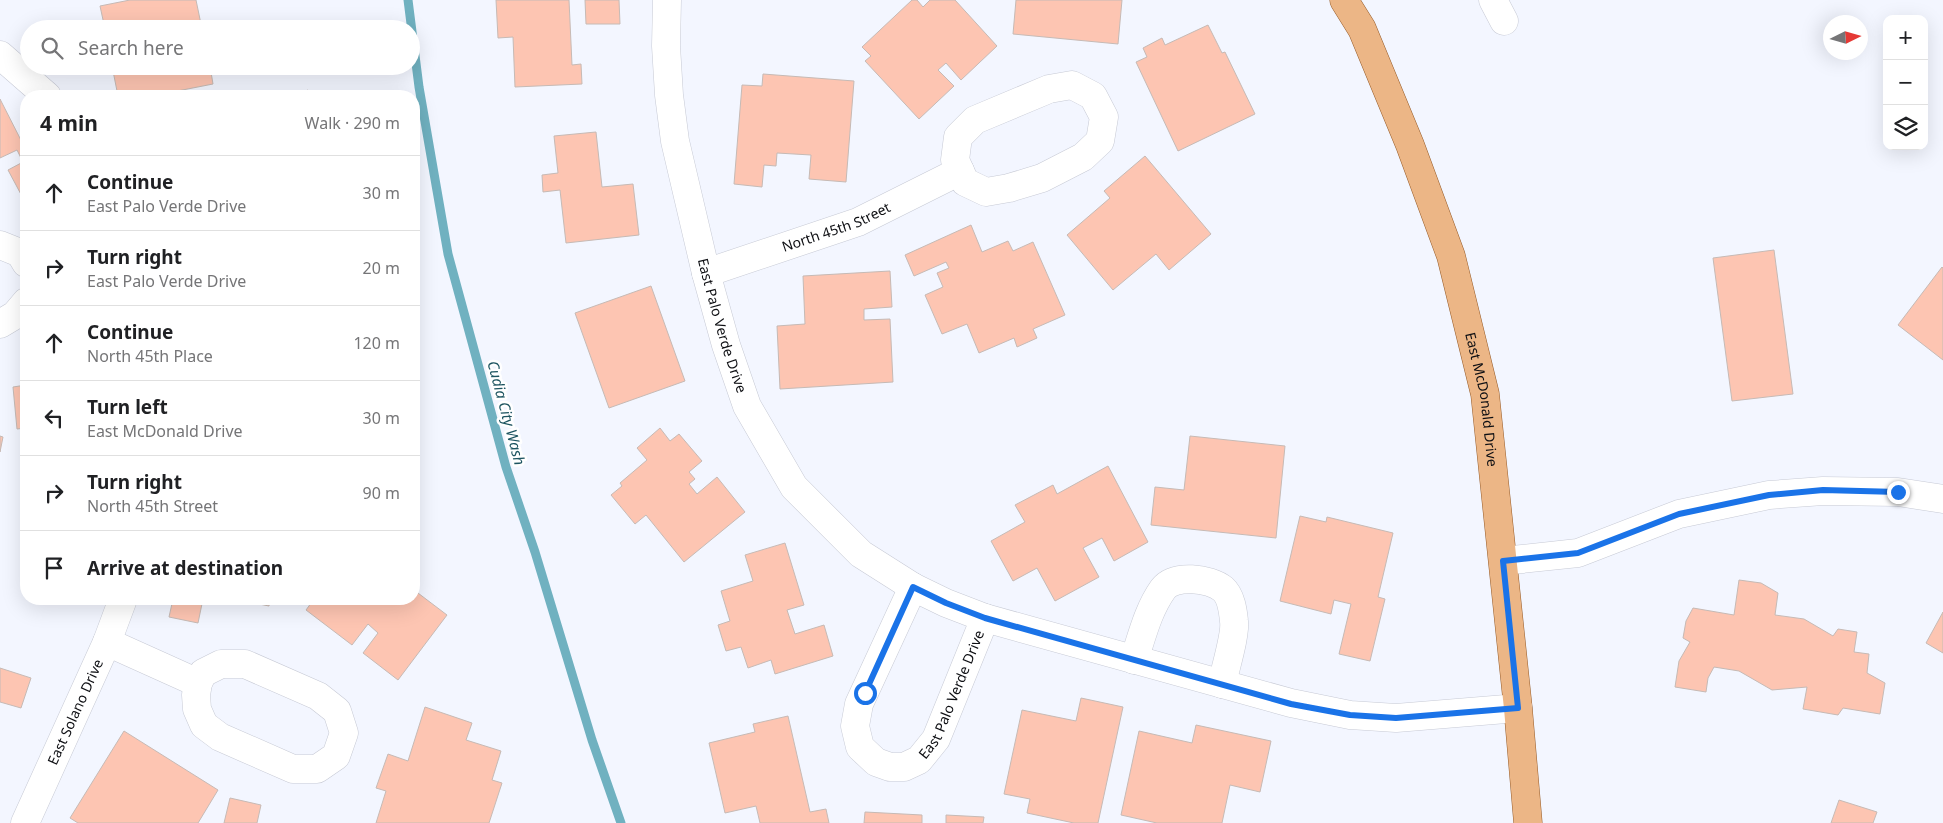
<!DOCTYPE html>
<html lang="en">
<head>
<meta charset="utf-8">
<style>
  :root { --surface:#fff; --page:#f6f6f6; --text:#202124; --muted:#757577; --line:#e0e0e0 }
  body { margin:0; font-family:"Noto Sans",sans-serif; background:var(--page); color:var(--text) }
  .controls { position:absolute; right:15px; top:15px; display:grid; overflow:hidden; border-radius:10px; box-shadow:0 5px 20px #0002 }
  .controls button { width:45px; height:45px; display:grid; place-items:center; padding:0; border:0; border-bottom:1px solid var(--line); background:var(--surface); color:var(--text); font:25px sans-serif }
  .compass { position:absolute; left:1823px; top:15px; width:45px; height:45px; border-radius:50%; background:var(--surface); box-shadow:0 5px 20px #0002; rotate:85deg }
  .stop { position:absolute; width:15px; height:15px; margin:-11px; border:4px solid #1a73e8; border-radius:50%; background:#fff }
  .stop.end { background:#1a73e8; border-color:#fff; box-shadow:0 1px 5px #0008 }
  .list { margin:0; padding:0; list-style:none }
  h2 { display:flex; justify-content:space-between; align-items:center; height:65px; margin:0; padding:0 20px; font-size:21px }
  h2 small { font-size:16px; font-weight:400; color:var(--muted) }
  .list li { display:grid; grid-template-columns:32px 1fr auto; gap:15px; align-items:center; box-sizing:border-box; height:75px; padding:0 20px; border-top:1px solid var(--line) }
  .list b { display:block; font-size:19px; white-space:nowrap }
  .list p { margin:0; font-size:16px; white-space:nowrap; color:var(--muted) }
  .list em { font-size:16px; font-style:normal; color:var(--muted) }
  .icon { flex:none; width:28px; height:28px; fill:none; stroke:currentColor; stroke-width:2; stroke-linecap:round; stroke-linejoin:round }
  .map { position:relative; flex:none; width:1943px; height:823px; overflow:hidden }
  .search { position:absolute; background:var(--surface); box-shadow:0 5px 20px #0002; left:20px; top:20px; width:400px; height:55px; display:flex; align-items:center; gap:12px; box-sizing:border-box; padding:0 18px; border-radius:28px; color:var(--muted); font-size:19px }
  .panel { position:absolute; background:var(--surface); box-shadow:0 5px 20px #0002; left:20px; top:90px; width:400px; height:515px; border-radius:20px }
  .map>svg:first-child { display:block }
  .lines { fill:none; stroke-linecap:round; stroke-linejoin:round }
  .stream { stroke:#70b1c0; stroke-width:9 }
  .building { fill:#fdc5b2; stroke:#c6bab5 }
  .minor-casing { stroke:#c7cad5; stroke-width:29 }
  .primary-casing { stroke:#965c2a; stroke-width:29 }
  .minor { stroke:#fff; stroke-width:28 }
  .primary { stroke:#ecb686; stroke-width:28 }
  .route { stroke:#1a73e8; stroke-width:6 }
  .labels { text-anchor:middle; stroke-width:5; stroke-linejoin:round; paint-order:stroke }
  .street-label { font-size:14px; fill:#0e0f13; stroke:#fff }
  .water-label { font-size:15px; font-style:italic; fill:#1d5460; stroke:#fff }
</style>
</head>
<body>
<div class="map">
<svg width="1943" height="823" viewBox="0 0 1943 823">
  <rect width="100%" height="100%" fill="#f3f6ff"/>
  <g class="lines">
    <path class="stream" d="M408 0 419 87 448 254 506 467 535 552 592 740 621 823"/>
  </g>
  <path class="building" d="M130 0H196L202 29H105L100 6Z
    M496 0H569L572 65 581 64 582 84 515 87 513 37 498 38Z
    M585 0H619L620 24H586Z
    M912 0H917L923 7 930 0H955L997 46 961 80 946 63 938 70 954 86 919 119 865 61 871 56 862 47Z
    M1016 0H1122L1118 44 1013 34Z
    M1208 25 1222 53 1225 52 1255 114 1178 151 1136 62 1147 57 1143 48 1162 38 1165 45Z
    M112 66H210L213 84 152 96H118Z
    M763 74 854 81 846 182 809 179 811 155 777 153 776 166 764 165 762 187 734 184 742 85 762 86Z
    M308 90 311 96H292Z
    M0 99 26 150V199L24 200 8 170 23 162 17 150 0 158Z
    M596 132 602 187 633 184 639 235 566 243 560 190 543 192 542 175 558 173 554 136Z
    M1145 156 1211 234 1169 270 1156 254 1113 290 1067 235 1110 198 1104 191Z
    M971 225 982 252 1008 241 1013 251 1033 242 1065 315 1033 329 1037 338 1017 347 1014 338 979 353 967 324 942 334 925 295 943 287 937 273 949 268 946 262 914 276 905 255Z
    M1774 250 1793 394 1732 401 1713 258Z
    M1942 267 1943 268V360L1898 325Z
    M890 271 892 307 864 309V320L890 319 893 382 780 389 777 326 805 324 803 276Z
    M651 286 685 381 609 408 575 313Z
    M26 385V428L17 429 13 387Z
    M660 428 670 441 679 434 702 461 689 472 695 479 689 484 697 494 717 477 745 512 684 562 646 515 635 524 611 495 622 486 620 483 647 460 637 448Z
    M0 436 3 437 0 452Z
    M1190 436 1285 446 1276 538 1151 525 1155 487 1184 490Z
    M1108 466 1148 542 1114 561 1102 538 1083 548 1099 577 1055 601 1037 568 1013 581 991 541 1025 522 1015 505 1053 485 1057 494Z
    M1300 516 1326 522 1327 517 1393 533 1378 597 1385 599 1370 661 1339 654 1351 604 1334 600 1331 614 1280 601Z
    M785 543 804 605 787 610 795 634 824 625 833 656 775 674 771 660 748 668 741 647 726 651 718 625 730 621 721 591 753 581 745 555Z
    M1739 580 1761 583 1778 593 1775 615 1804 619 1833 636 1838 629 1857 632 1854 652 1869 654 1867 673 1885 683 1880 714 1843 708 1838 715 1803 709 1807 687 1772 690 1739 671 1714 667 1708 678 1706 692 1675 687 1679 661 1690 642 1683 638 1686 621 1693 608 1734 615Z
    M414 590 447 615 398 680 363 653 378 633 368 624 352 645 306 610 314 599H414Z
    M173 599H203L198 623 169 617Z
    M235 599H270L269 606Z
    M1943 612V653L1926 643Z
    M0 668 31 678 21 708 0 702Z
    M1081 698 1123 707 1098 823H1074L1027 813 1030 799 1004 794 1022 710 1076 721Z
    M425 707 472 723 466 740 501 751 492 780 502 783 489 823H376L386 791 376 788 388 754 408 761Z
    M788 716 810 812 826 809 829 823H760L756 806 725 813 709 743 755 732 753 724Z
    M1196 725 1271 741 1260 792 1230 785 1222 823H1157L1121 815 1139 731 1192 743Z
    M124 731 218 790 198 823H78L70 818Z
    M230 798 261 805 257 823H224Z
    M1839 800 1877 812 1873 823H1831Z
    M865 812 922 815V823H864Z
    M946 815 984 817 983 823H946Z"/>
  <g class="lines">
    <g class="minor-casing">
      <g id="minor">
        <path id="s1" d="M667 0 666 46 669 95 675 141 706 273 726 345 747 406 794 487 861 554 913 587 946 603 985 618 1291 703 1350 715 1396 718 1518 708"/>
        <path d="M1493 0 1504 21"/>
        <path d="M0 55 47 96"/>
        <path d="M1072 85 1093 96 1104 117 1100 141 1083 157 1042 178 1009 188 986 192 965 182 955 160 958 137 975 120 1049 89Z"/>
        <path d="M0 245 20 253 26 263"/>
        <path id="s2" d="M706 273 858 222 960 171"/>
        <path d="M0 324 15 315 26 302"/>
        <path d="M1503 561 1578 553 1679 514 1769 495 1823 491 1898 492 1943 499"/>
        <path id="s3" d="M913 587 859 704 855 726 860 747 876 762 890 767H904L919 760 936 739 985 618"/>
        <path d="M107 642 198 683"/>
        <path d="M1134 660C1142 636 1148 610 1163 589 1174 574 1210 578 1223 589 1231 596 1233 611 1234 621 1236 634 1225 669 1222 684"/>
        <path d="M221 664H245L318 696 337 711 344 733 336 756 317 769H293L220 737 204 725 197 709 196 695 198 683 203 673Z"/>
        <path id="s4" d="M25 823 107 642 123 599"/>
      </g>
    </g>
    <g class="primary-casing">
      <g id="primary">
        <path id="s5" d="M1344 0 1362 29 1410 145 1451 256 1485 394 1518 708 1528 823"/>
      </g>
    </g>
    <use href="#minor" class="minor"/>
    <use href="#primary" class="primary"/>
  </g>
  <g class="lines">
    <path class="route" d="M865 693 913 587 946 603 985 618 1291 704 1350 715 1396 718 1518 708 1503 561 1578 553 1679 514 1769 495 1823 490 1898 492"/>
  </g>
  <g class="labels">
    <g class="street-label">
      <text dy="5" stroke="none"><textPath href="#s2" startOffset="138">North 45th Street</textPath></text>
      <text dy="5" stroke="none"><textPath href="#s1" startOffset="332">East Palo Verde Drive</textPath></text>
      <text dy="5" stroke="none"><textPath href="#s5" startOffset="425">East McDonald Drive</textPath></text>
      <text dy="5" stroke="none"><textPath href="#s3" startOffset="314">East Palo Verde Drive</textPath></text>
      <text dy="5" stroke="none"><textPath href="#s4" startOffset="122">East Solano Drive</textPath></text>
    </g>
    <g class="water-label">
      <text transform="translate(506 413) rotate(75)" y="5">Cudia City Wash</text>
    </g>
  </g>
</svg>
<div class="controls">
<button>+</button>
<button>−</button>
<button><svg class="icon" aria-label="layers" viewBox="0 0 24 24"><path d="M12 4l9 5-9 5-9-5zM3 14l9 5 9-5"/></svg></button>
</div>
<svg class="compass" viewBox="-18 -18 36 36"><path d="M0-13l5 13h-10z" fill="#e53935"/><path d="M0 13l5-13h-10z" fill="#757577"/></svg>
<div class="stop" style="left:865px;top:693px"></div>
<div class="stop end" style="left:1898px;top:492px"></div>
<div class="search"><svg class="icon" aria-label="search" viewBox="0 0 24 24"><circle cx="10" cy="10" r="6"/><path d="M15 15l6 6"/></svg>Search here</div>
<section class="panel">
<h2>4 min<small>Walk · 290 m</small></h2>
<ul class="list">
<li><svg class="icon" aria-label="ahead" viewBox="0 0 24 24"><path d="M12 20V5M6 11l6-6 6 6"/></svg><div><b>Continue</b><p>East Palo Verde Drive</p></div><em>30 m</em></li>
<li><svg class="icon" aria-label="right" viewBox="0 0 24 24"><path d="M7 20v-9h11M14 6l5 5-5 5"/></svg><div><b>Turn right</b><p>East Palo Verde Drive</p></div><em>20 m</em></li>
<li><svg class="icon" aria-label="ahead" viewBox="0 0 24 24"><path d="M12 20V5M6 11l6-6 6 6"/></svg><div><b>Continue</b><p>North 45th Place</p></div><em>120 m</em></li>
<li><svg class="icon" aria-label="left" viewBox="0 0 24 24"><path d="M17 20v-9H6M10 6l-5 5 5 5"/></svg><div><b>Turn left</b><p>East McDonald Drive</p></div><em>30 m</em></li>
<li><svg class="icon" aria-label="right" viewBox="0 0 24 24"><path d="M7 20v-9h11M14 6l5 5-5 5"/></svg><div><b>Turn right</b><p>North 45th Street</p></div><em>90 m</em></li>
<li><svg class="icon" aria-label="arrive" viewBox="0 0 24 24"><path d="M6 21V4h12l-3 4 3 4H6"/></svg><div><b>Arrive at destination</b></div></li>
</ul>
</section>
</div>
</body>
</html>
